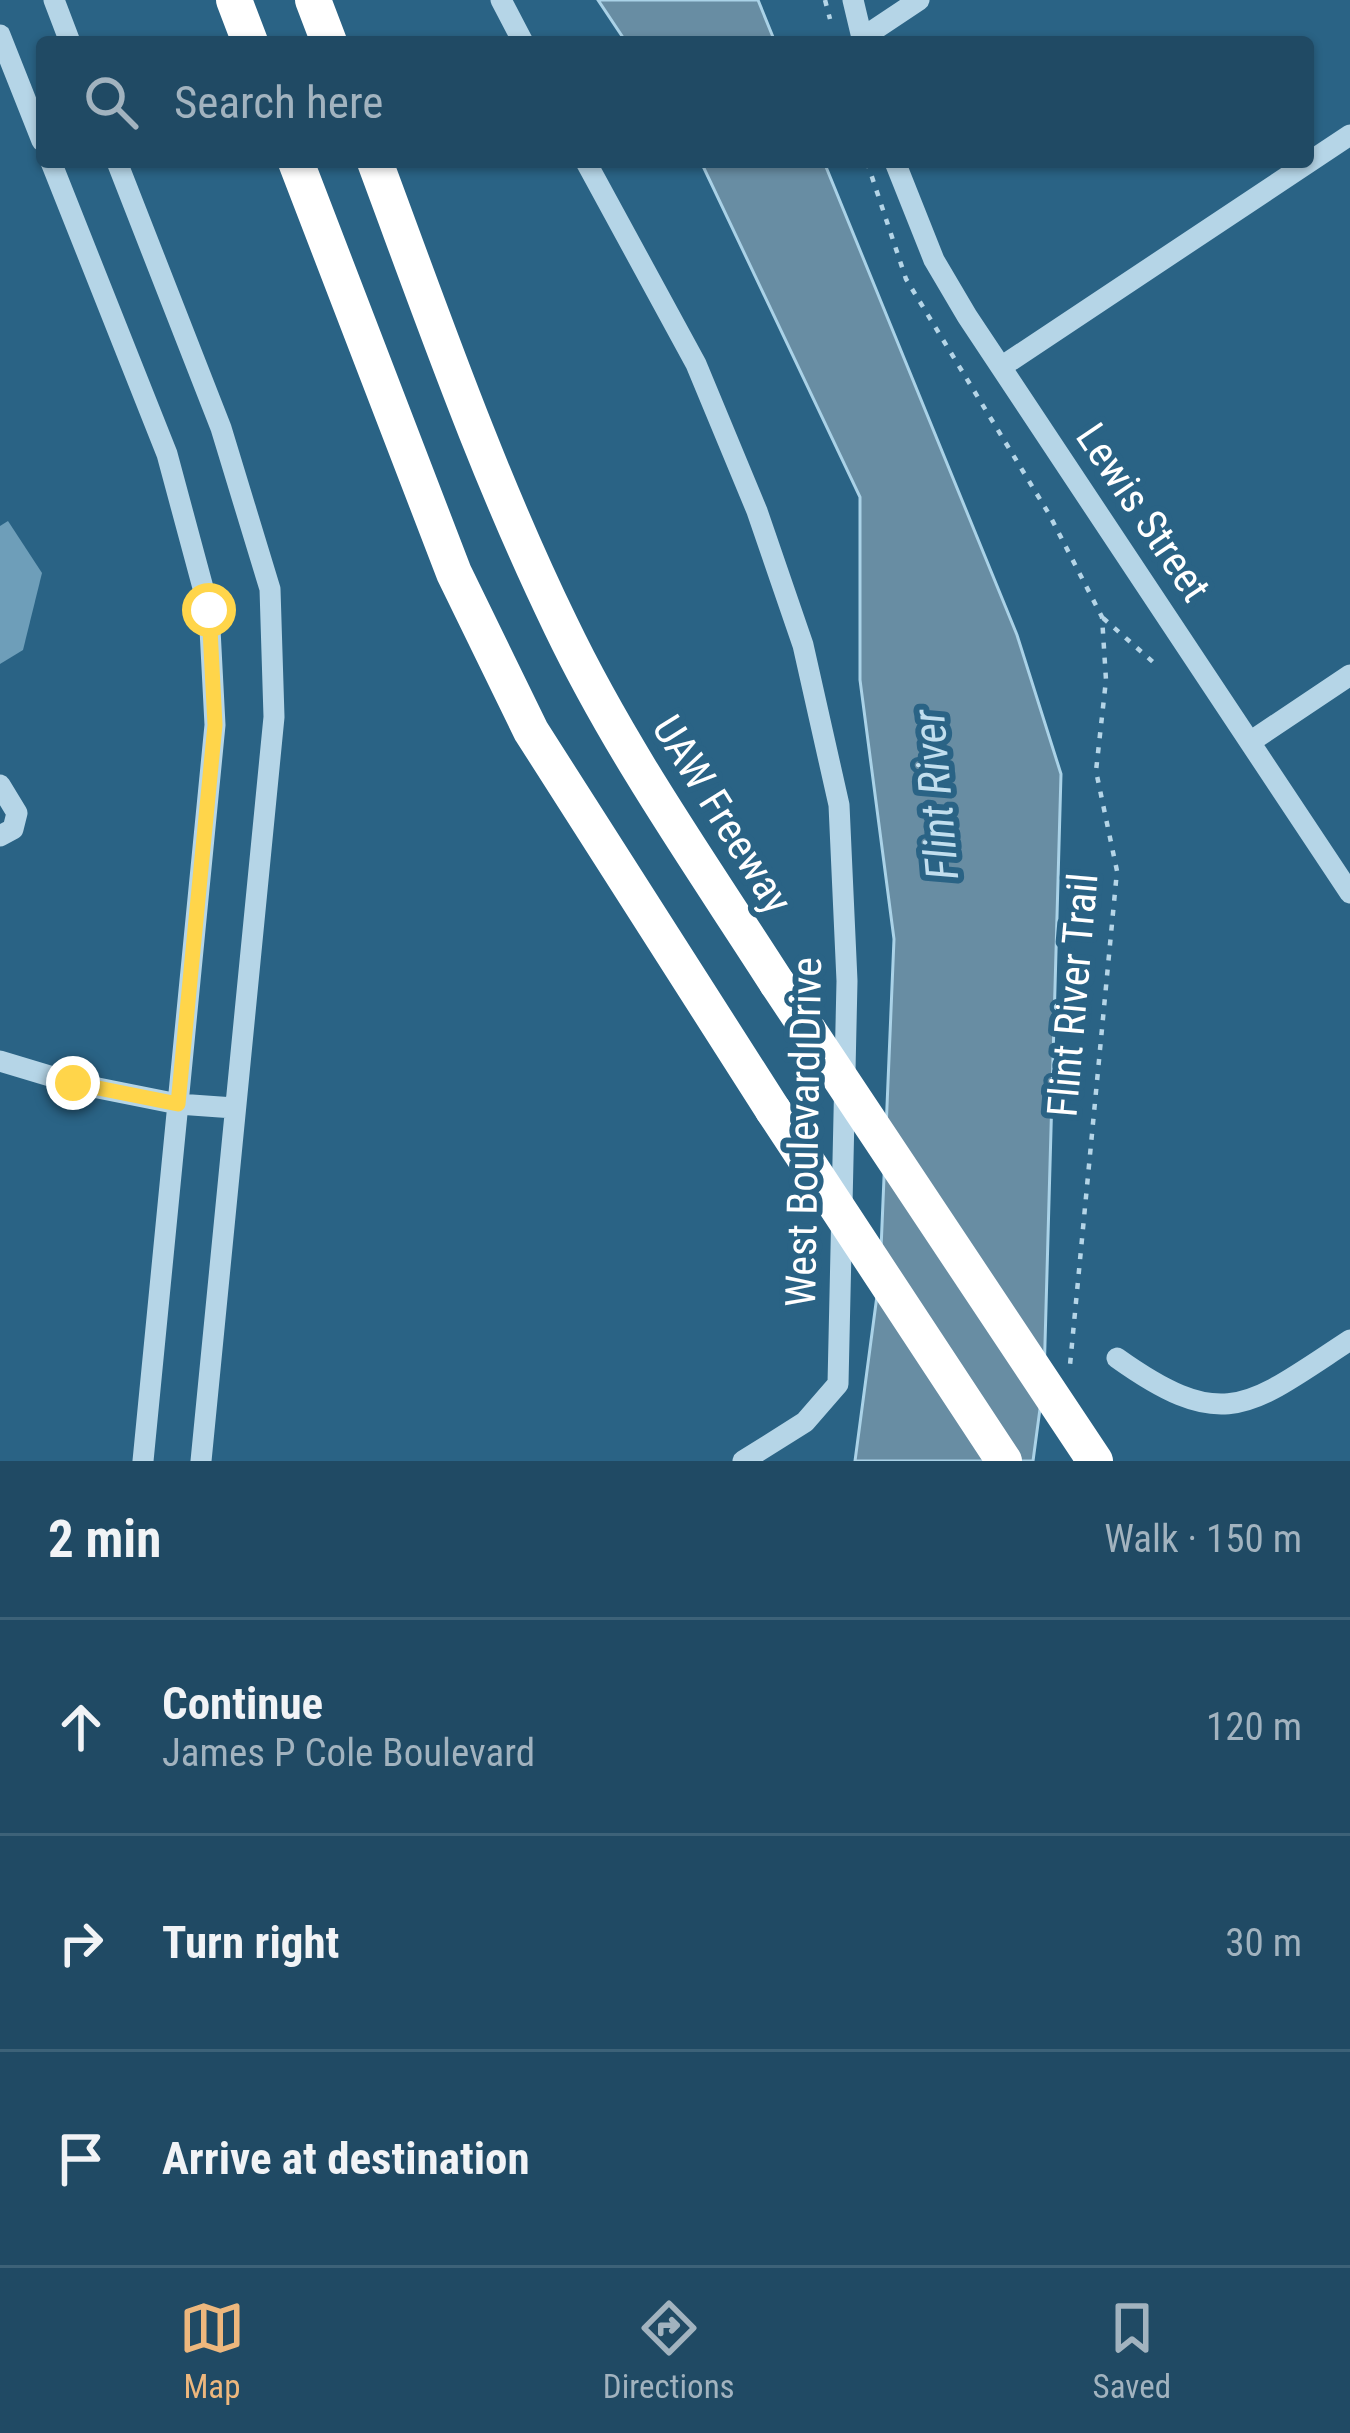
<!DOCTYPE html>
<html lang="en">
<head>
<meta charset="utf-8">
<style>
  :root { --surface:#204a64; --page:#2d546d; --text:#f1f3f6; --muted:#a2b3bf; --line:#3d6278; --accent:#edb77d }
  body { margin:0; font-family:"Roboto Condensed",sans-serif; background:var(--page); color:var(--text) }
  .stop { position:absolute; width:36px; height:36px; margin:-27px; border:9px solid #ffd54a; border-radius:50%; background:#fff }
  .stop.end { background:#ffd54a; border-color:#fff; box-shadow:0 3px 12px #0008 }
  .list { margin:0; padding:0; list-style:none }
  h2 { display:flex; justify-content:space-between; align-items:center; height:156px; margin:0; padding:0 48px; font-size:51px }
  h2 small { font-size:39px; font-weight:400; color:var(--muted) }
  .list li { display:grid; grid-template-columns:78px 1fr auto; gap:36px; align-items:center; box-sizing:border-box; height:216px; padding:0 48px; border-top:3px solid var(--line) }
  .list b { display:block; font-size:45px; white-space:nowrap }
  .list p { margin:0; font-size:39px; white-space:nowrap; color:var(--muted) }
  .list em { font-size:39px; font-style:normal; color:var(--muted) }
  .icon { flex:none; width:66px; height:66px; fill:none; stroke:currentColor; stroke-width:2; stroke-linecap:round; stroke-linejoin:round }
  .map { position:relative; flex:none; width:1350px; height:1461px; overflow:hidden }
  .search { position:absolute; background:var(--surface); box-shadow:0 3px 9px #0004; left:36px; right:36px; top:36px; height:132px; display:flex; align-items:center; gap:30px; box-sizing:border-box; padding:0 42px; border-radius:12px; color:var(--muted); font-size:45px }
  .sheet { height:804px; background:var(--surface) }
  nav { display:flex; justify-content:space-around; align-items:center; box-sizing:border-box; height:168px; border-top:3px solid var(--line); background:var(--surface); font-size:33px; color:var(--muted) }
  nav a { display:grid; justify-items:center; gap:6px }
  nav .on { color:var(--accent) }
  .map>svg:first-child { display:block }
  .water { fill:#688da3; stroke:#aad2e7; stroke-width:3 }
  .building { fill:#6e9eb9 }
  .lines { fill:none; stroke-linecap:round; stroke-linejoin:round }
  .path { stroke:#b5d5e7; stroke-width:4.5; stroke-dasharray:6 9; stroke-linecap:butt }
  .minor { stroke:#b5d5e7; stroke-width:21 }
  .highway { stroke:#fff; stroke-width:36 }
  .highway-bridge { stroke:#fff; stroke-width:36 }
  .route { stroke:#ffd54a; stroke-width:15 }
  .labels { text-anchor:middle; stroke-width:12; stroke-linejoin:round; paint-order:stroke }
  .street-label { font-size:42px; fill:#fff; stroke:#2a6385 }
  .water-label { font-size:45px; font-style:italic; fill:#c1deee; stroke:#2a6385 }
</style>
</head>
<body>
<div class="map">
<svg width="1350" height="1461" viewBox="0 0 1350 1461">
  <rect width="100%" height="100%" fill="#2a6385"/>
  <path class="water" d="M598 0H758L775 42H626Z
    M701 162H824L1017 635 1061 774 1044 1379 1033 1461H855L880 1273 894 939 860 680V497Z"/>
  <path class="building" d="M8 521 42 573 23 650 0 664V526Z"/>
  <g class="lines">
    <path class="path" d="M825 0 830 19
      M867 162 906 279 1049 514 1102 617 1106 680 1096 771 1117 871 1070 1365
      M1103 618 1153 662"/>
    <path class="minor" d="M54 0 70 42
      M501 0 523 42
      M853 0 863 42
      M0 35 42 141
      M862 38 919 0
      M51 162 167 454 209 610 215 725 143 1461
      M117 162 221 428 270 589 274 717 201 1461
      M586 162 696 364 757 511 803 645 839 805 847 981 838 1384 805 1422 743 1461
      M895 162 934 260 967 316 1350 893
      M1001 367 1350 135
      M1250 742 1350 675
      M0 785 17 813 13 829 0 836
      M0 1061 73 1083 178 1104 234 1108
      M1117 1358C1225 1435 1249 1406 1350 1340"/>
    <path class="highway" d="M234 0 250 42
      M313 0 329 42
      M296 162 454 573 531 731 773 1110
      M375 162C433 318 488 476 561 626 621 751 702 866 777 983"/>
    <path class="highway-bridge" d="M777 983 1095 1461
      M773 1110 1004 1461"/>
  </g>
  <g class="lines">
    <path class="route" d="M73 1083 178 1104 215 725 209 610"/>
  </g>
  <g class="labels">
    <g class="street-label">
      <text transform="translate(1144 512) rotate(56)" y="15">Lewis Street</text>
      <text transform="translate(723 814) rotate(58)" y="15">UAW Freeway</text>
      <text transform="translate(1072 995) rotate(-85)" y="15">Flint River Trail</text>
      <text transform="translate(803 1132) rotate(-89)" y="15">West Boulevard Drive</text>
    </g>
    <g class="water-label">
      <text transform="translate(935 795) rotate(-95)" y="16">Flint River</text>
    </g>
  </g>
</svg>
<div class="stop" style="left:209px;top:610px"></div>
<div class="stop end" style="left:73px;top:1083px"></div>
<div class="search"><svg class="icon" aria-label="search" viewBox="0 0 24 24"><circle cx="10" cy="10" r="6"/><path d="M15 15l6 6"/></svg>Search here</div>
</div>
<section class="sheet">
<h2>2 min<small>Walk · 150 m</small></h2>
<ul class="list">
<li><svg class="icon" aria-label="ahead" viewBox="0 0 24 24"><path d="M12 20V5M6 11l6-6 6 6"/></svg><div><b>Continue</b><p>James P Cole Boulevard</p></div><em>120 m</em></li>
<li><svg class="icon" aria-label="right" viewBox="0 0 24 24"><path d="M7 20v-9h11M14 6l5 5-5 5"/></svg><div><b>Turn right</b></div><em>30 m</em></li>
<li><svg class="icon" aria-label="arrive" viewBox="0 0 24 24"><path d="M6 21V4h12l-3 4 3 4H6"/></svg><div><b>Arrive at destination</b></div></li>
</ul>
</section>
<nav>
<a class="on"><svg class="icon" aria-label="map" viewBox="0 0 24 24"><path d="M3 6l6-2 6 2 6-2v14l-6 2-6-2-6 2zM9 4v14M15 6v14"/></svg>Map</a>
<a><svg class="icon" aria-label="directions" viewBox="0 0 24 24"><path d="M12 3l9 9-9 9-9-9zM9 14v-3h6M13 9l2 2-2 2"/></svg>Directions</a>
<a><svg class="icon" aria-label="saved" viewBox="0 0 24 24"><path d="M7 4h10v16l-5-4-5 4z"/></svg>Saved</a>
</nav>
</body>
</html>
